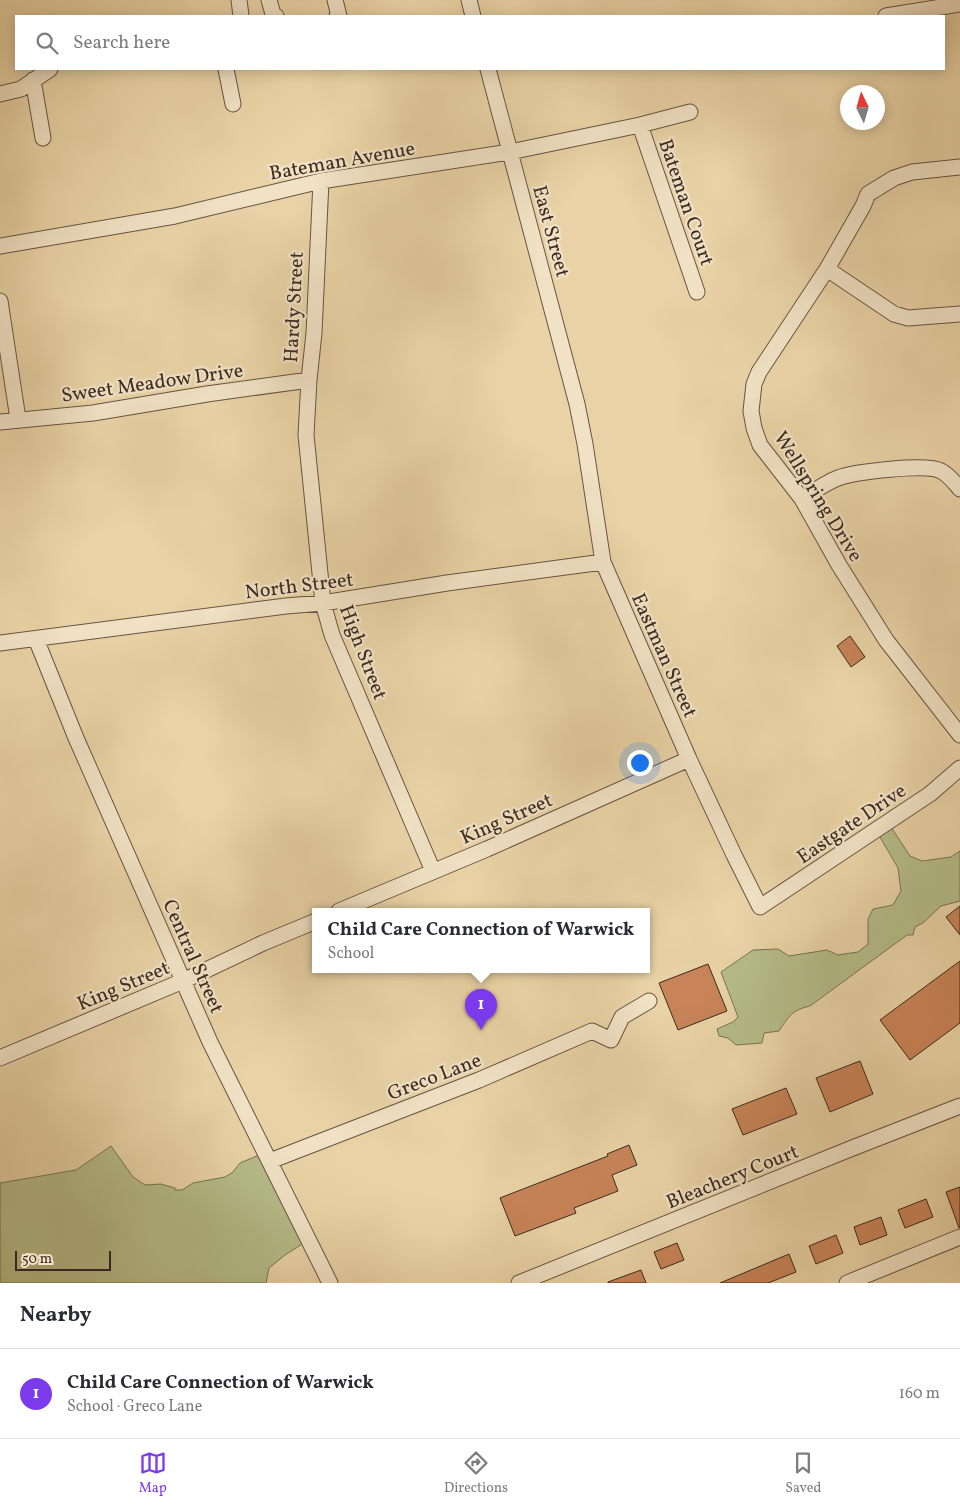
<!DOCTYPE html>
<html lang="en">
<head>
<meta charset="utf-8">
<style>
  :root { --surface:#fff; --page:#f7f7f7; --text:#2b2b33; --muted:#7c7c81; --line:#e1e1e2; --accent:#7c3aed }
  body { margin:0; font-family:Vollkorn,serif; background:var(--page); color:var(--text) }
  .compass { position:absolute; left:840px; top:85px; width:45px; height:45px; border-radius:50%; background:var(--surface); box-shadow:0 2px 12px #0003; rotate:355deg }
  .scale { position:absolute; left:15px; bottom:12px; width:96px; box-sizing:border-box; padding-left:5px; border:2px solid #3c2a22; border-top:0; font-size:14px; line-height:18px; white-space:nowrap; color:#3c2a22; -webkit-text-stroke:4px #f1e2c5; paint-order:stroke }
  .you { position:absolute; left:639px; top:762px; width:18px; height:18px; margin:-12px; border:4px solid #fff; border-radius:50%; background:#1a73e8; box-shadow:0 0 0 8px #1a73e833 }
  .badge { display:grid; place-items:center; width:32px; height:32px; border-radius:50%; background:var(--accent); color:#fff; font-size:16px; font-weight:700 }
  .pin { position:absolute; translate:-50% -41px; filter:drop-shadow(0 1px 2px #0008) }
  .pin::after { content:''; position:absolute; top:26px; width:18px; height:15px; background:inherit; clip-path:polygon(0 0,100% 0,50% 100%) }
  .popup { position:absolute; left:312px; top:908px; width:338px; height:65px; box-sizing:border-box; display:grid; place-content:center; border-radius:0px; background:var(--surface); filter:drop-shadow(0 1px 4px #0005); font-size:16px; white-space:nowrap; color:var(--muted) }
  .popup b { font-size:19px; color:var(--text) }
  .popup::after { content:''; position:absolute; left:50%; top:100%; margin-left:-10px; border:10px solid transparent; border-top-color:var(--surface) }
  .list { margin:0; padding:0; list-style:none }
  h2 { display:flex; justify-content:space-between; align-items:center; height:65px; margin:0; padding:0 20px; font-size:21px }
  h2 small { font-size:16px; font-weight:400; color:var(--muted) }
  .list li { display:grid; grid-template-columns:32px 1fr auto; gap:15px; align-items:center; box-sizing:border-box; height:90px; padding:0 20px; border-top:1px solid var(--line) }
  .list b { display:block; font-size:19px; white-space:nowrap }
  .list p { margin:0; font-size:16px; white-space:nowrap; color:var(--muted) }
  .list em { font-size:16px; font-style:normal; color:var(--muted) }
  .icon { flex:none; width:28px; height:28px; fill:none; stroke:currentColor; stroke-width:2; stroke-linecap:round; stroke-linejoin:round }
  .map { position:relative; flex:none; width:960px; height:1283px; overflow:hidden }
  .search { position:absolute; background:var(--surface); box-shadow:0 2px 12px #0003; left:15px; right:15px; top:15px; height:55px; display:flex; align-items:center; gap:12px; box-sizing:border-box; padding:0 18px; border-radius:0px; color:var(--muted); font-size:19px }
  .sheet { height:155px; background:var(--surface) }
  nav { display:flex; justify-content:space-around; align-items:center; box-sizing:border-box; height:70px; border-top:1px solid var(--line); background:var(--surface); font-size:14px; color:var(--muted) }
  nav a { display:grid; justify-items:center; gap:2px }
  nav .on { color:var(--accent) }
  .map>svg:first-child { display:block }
  .green { fill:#b5bc88; stroke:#787355 }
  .building { fill:#c88458; stroke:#3c2a22 }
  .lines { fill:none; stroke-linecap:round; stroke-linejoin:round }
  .minor-casing { stroke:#675443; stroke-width:17 }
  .minor { stroke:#f1e2c5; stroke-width:15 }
  .labels { text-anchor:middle; stroke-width:4.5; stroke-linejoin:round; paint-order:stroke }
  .street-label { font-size:20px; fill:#3c2a22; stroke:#f1e2c5 }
</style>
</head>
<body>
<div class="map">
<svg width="960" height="1283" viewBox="0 0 960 1283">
  <rect width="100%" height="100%" fill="#e9d3a6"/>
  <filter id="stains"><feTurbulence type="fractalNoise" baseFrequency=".004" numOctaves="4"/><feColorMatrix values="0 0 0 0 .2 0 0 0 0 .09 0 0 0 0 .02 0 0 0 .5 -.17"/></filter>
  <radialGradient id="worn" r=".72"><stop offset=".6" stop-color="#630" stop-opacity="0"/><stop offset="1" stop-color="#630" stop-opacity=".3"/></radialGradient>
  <path class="green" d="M889 824 910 856 922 861 951 857 960 851V901L941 906 923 923 915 927 913 935H907L810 1006C792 1010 789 1016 779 1031L764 1033 762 1043 736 1045 728 1038 719 1036 717 1029 733 1022 738 1017 721 972 753 950 778 949 789 956 827 950 838 955 858 952 868 944V919L873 909 893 905 901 891 898 868 877 832Z
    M111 1146 133 1177 145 1185 161 1184 175 1188V1190H182L193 1183 225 1177 233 1172 240 1163 264 1153 310 1239 285 1255 269 1268 266 1283H0V1183L76 1170Z"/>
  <path class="building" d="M850 636 865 657 851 667 837 646Z
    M960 906V935L946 917Z
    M960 961V1023L910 1060 880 1020Z
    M708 964 727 1011 678 1030 659 983Z
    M860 1061 873 1094 830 1112 816 1078Z
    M786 1088 797 1114 743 1135 732 1109Z
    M629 1145 637 1165 612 1175 618 1191 574 1208 576 1213 515 1236 500 1198 608 1156 607 1154Z
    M960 1187V1228H959L946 1192Z
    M926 1199 933 1217 905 1228 898 1210Z
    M881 1217 887 1235 860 1245 854 1227Z
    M836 1235 843 1253 816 1264 809 1246Z
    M677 1243 684 1260 661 1269 654 1252Z
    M789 1254 796 1272 768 1283H720Z
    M641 1270 646 1283H608V1282Z"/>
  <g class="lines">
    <g class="minor-casing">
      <path id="minor" d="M239 0 241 16
        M269 0 273 14 276 16
        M335 0 339 16H337
        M469 0 473 16
        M886 16 960 4
        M226 69 233 104
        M488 69 577 404 585 444 603 562 689 759 734 855 760 907 930 794 960 768
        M33 80 43 138
        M0 94 21 89 50 69
        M640 125 697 292
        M960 167 912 172 894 178 868 194 863 206 827 269 759 372 754 384 751 411 754 428 760 445 802 499 839 565 886 640 960 735
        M321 181 314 333 309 380 306 435 323 603 332 635 433 871
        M0 246 175 216 321 181 510 152 640 125 690 112
        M827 269 894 314 908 318 960 314
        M0 301 18 419
        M0 422 93 413 207 394 309 380
        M802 499C813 492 825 483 838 478 854 472 927 463 941 471 949 475 954 482 960 489
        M36 639 76 738 210 1042 330 1283
        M0 643 286 606 323 603 447 583 603 562
        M339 911 487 849 689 759
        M0 1058 183 981 263 943 316 921
        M270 1161 479 1080 592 1031 611 1040 622 1017 649 1001
        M519 1283 850 1149 960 1106
        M847 1283 960 1237"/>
    </g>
    <use href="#minor" class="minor"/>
  </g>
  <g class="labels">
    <g class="street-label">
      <text transform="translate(342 160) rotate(-10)" y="7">Bateman Avenue</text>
      <text transform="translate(687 202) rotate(71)" y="7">Bateman Court</text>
      <text transform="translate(552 231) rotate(75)" y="7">East Street</text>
      <text transform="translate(293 307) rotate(-87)" y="7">Hardy Street</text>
      <text transform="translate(152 382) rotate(-8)" y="7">Sweet Meadow Drive</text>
      <text transform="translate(819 496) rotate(58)" y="7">Wellspring Drive</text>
      <text transform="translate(299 585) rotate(-7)" y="7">North Street</text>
      <text transform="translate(364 652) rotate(69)" y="7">High Street</text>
      <text transform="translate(665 655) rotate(66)" y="7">Eastman Street</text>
      <text transform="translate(506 818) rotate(-24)" y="7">King Street</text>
      <text transform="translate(851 823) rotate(-34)" y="7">Eastgate Drive</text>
      <text transform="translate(194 956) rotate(66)" y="7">Central Street</text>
      <text transform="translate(123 985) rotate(-23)" y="7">King Street</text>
      <text transform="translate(434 1076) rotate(-21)" y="7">Greco Lane</text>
      <text transform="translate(732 1176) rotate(-22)" y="7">Bleachery Court</text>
    </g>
  </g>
  <rect width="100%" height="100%" filter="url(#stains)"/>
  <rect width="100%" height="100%" fill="url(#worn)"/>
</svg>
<svg class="compass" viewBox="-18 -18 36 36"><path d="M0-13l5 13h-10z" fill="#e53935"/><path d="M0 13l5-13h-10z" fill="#7c7c81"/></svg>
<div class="scale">50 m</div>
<div class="you"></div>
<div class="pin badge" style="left:481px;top:1030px">1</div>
<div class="popup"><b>Child Care Connection of Warwick</b>School</div>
<div class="search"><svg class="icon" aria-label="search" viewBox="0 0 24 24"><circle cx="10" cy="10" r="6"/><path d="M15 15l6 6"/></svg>Search here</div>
</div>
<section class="sheet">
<h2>Nearby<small></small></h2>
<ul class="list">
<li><span class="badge">1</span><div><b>Child Care Connection of Warwick</b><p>School · Greco Lane</p></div><em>160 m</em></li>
</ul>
</section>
<nav>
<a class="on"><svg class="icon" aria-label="map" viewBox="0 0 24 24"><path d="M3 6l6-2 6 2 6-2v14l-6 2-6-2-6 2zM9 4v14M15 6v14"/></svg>Map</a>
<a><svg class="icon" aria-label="directions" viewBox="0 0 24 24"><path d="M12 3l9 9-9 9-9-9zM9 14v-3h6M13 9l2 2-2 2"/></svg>Directions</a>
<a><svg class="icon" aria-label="saved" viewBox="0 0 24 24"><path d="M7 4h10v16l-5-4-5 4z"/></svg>Saved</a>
</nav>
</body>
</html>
